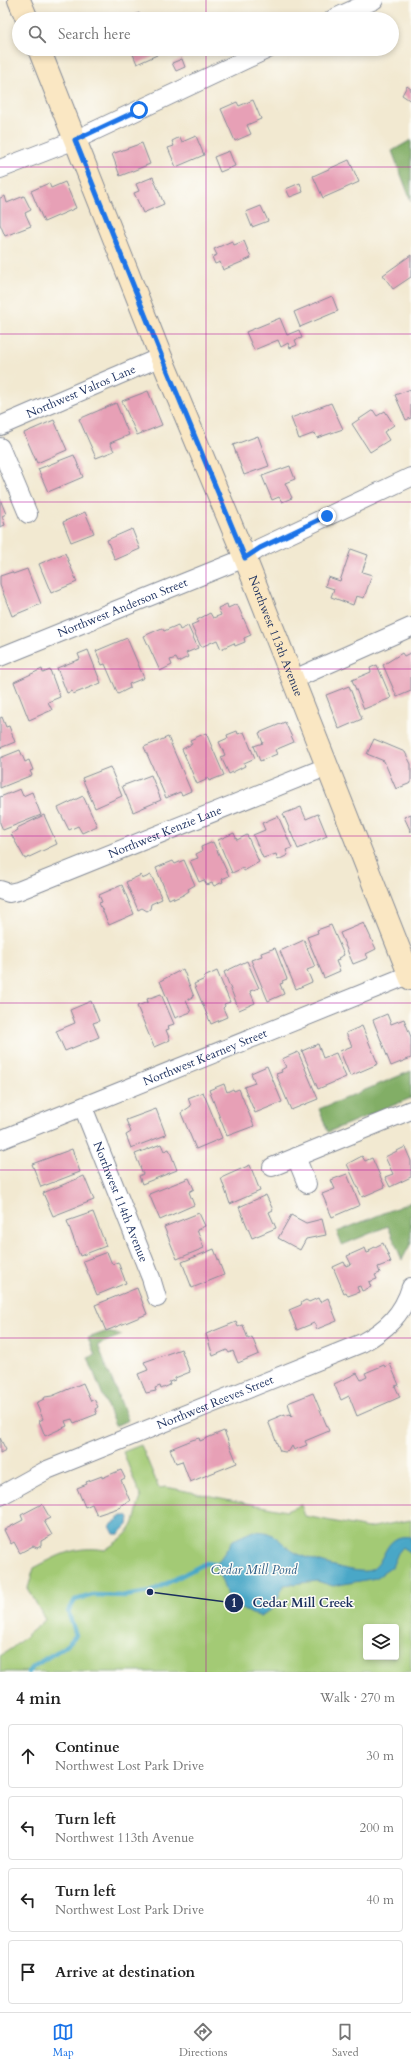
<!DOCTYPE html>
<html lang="en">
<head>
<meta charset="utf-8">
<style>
  :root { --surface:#fff; --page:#f2f2f2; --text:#222; --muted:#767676; --line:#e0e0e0; --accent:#1a73e8 }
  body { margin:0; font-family:Cardo,serif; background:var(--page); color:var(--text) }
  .controls { position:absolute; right:12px; bottom:12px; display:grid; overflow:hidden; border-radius:4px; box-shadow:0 2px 6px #0003 }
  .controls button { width:36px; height:36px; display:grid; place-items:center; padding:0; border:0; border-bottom:1px solid var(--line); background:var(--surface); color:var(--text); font:20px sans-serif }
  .stop { position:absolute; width:12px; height:12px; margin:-9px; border:3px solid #1a73e8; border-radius:50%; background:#fff }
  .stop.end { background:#1a73e8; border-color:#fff; box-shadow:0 1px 4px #0008 }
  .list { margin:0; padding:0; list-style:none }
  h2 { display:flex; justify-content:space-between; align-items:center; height:52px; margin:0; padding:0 16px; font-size:17px }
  h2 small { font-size:13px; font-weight:400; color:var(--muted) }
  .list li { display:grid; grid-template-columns:26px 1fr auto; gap:12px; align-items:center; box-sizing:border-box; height:64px; margin:0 8px 8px; padding:0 8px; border:1px solid var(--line); border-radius:4px }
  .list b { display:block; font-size:15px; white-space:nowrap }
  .list p { margin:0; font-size:13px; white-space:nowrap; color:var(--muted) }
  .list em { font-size:13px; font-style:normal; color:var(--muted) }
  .icon { flex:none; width:22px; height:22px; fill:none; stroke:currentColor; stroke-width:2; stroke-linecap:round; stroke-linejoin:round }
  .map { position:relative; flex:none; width:411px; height:1672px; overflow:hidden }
  .search { position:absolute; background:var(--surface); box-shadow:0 2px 6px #0003; left:12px; right:12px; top:12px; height:44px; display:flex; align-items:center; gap:10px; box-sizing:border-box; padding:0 14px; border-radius:22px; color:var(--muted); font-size:15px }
  .sheet { height:340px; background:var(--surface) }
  nav { display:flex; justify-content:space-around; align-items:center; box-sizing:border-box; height:56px; border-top:1px solid var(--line); background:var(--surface); font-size:11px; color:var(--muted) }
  nav a { display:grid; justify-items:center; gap:2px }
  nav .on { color:var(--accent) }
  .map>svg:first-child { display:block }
  .green { fill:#a3ca75; stroke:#5f7c6a; fill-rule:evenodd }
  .forest { fill:#82ae66; stroke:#4e6e62 }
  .water { fill:#48a7c7; stroke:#326b92 }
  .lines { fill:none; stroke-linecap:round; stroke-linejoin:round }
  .stream { stroke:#48a7c7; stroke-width:4.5 }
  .building { fill:#e7a0b6 }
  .street-casing { stroke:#868c98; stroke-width:20 }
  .secondary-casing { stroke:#868c98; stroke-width:24 }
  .street { stroke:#fff; stroke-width:18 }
  .secondary { stroke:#fae7c3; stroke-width:22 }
  .route { stroke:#1a73e8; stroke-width:5 }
  .grid { fill:none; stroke:#b5179e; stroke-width:1; stroke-opacity:0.55 }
  .labels { text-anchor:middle; stroke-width:3; stroke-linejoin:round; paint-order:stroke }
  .street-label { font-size:12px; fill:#1b2f5e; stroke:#fdfcf7 }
  .water-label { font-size:13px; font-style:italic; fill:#2d5f88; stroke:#fdfcf7 }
  .leader { fill:none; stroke:#1b2f5e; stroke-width:1.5 }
  .callout-dot { fill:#1b2f5e; stroke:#fdfcf7; stroke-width:1.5 }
  .mark-label { font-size:12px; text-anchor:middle; font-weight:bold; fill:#fff }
  .callout-label { font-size:13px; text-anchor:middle; font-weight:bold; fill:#1b2f5e; stroke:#fdfcf7; stroke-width:3; stroke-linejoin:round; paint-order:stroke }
</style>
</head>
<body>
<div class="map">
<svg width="411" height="1672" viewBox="0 0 411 1672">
  <rect width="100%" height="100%" fill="#fdfcf7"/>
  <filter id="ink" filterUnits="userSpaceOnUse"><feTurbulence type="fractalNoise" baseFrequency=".025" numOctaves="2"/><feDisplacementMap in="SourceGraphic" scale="8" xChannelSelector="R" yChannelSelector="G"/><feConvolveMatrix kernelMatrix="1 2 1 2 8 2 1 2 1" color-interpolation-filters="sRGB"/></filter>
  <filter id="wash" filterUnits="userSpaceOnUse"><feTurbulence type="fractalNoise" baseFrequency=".012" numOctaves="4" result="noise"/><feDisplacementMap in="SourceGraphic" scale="16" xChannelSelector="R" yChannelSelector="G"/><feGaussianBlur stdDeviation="0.9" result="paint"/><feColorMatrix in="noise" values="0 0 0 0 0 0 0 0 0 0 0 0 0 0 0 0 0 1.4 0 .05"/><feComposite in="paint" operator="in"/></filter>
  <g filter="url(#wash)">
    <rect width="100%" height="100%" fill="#f2e9d1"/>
    <path class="green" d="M141 1445 159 1488 166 1487 286 1511 301 1505 305 1516 368 1528 411 1520V1672H0V1656L12 1648 45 1620 28 1588 34 1568C59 1555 76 1545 105 1550 115 1543 130 1534 134 1522 137 1514 137 1506 141 1498L123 1452ZM366 1627H396V1657H366Z"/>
    <path class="forest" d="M411 140V201L392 151Z
      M411 1071V1098L328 1132 319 1109Z
      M411 1202V1243L402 1260 388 1226 342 1245 337 1232Z
      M105 1332 122 1335 98 1345 128 1420 115 1426 88 1358 95 1355 88 1338Z"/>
    <path class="water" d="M122 1516H127L129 1518 128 1525 119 1534H114L110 1526Z
      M253 1531C258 1532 264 1531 268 1533 279 1537 286 1548 296 1553 308 1559 353 1573 367 1571 387 1568 381 1532 411 1537V1554L403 1547 398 1553 392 1567 376 1578 333 1586 317 1581 284 1585 273 1609 260 1616 252 1614 229 1601 216 1565 233 1540Z"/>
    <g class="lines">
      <path class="stream" d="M28 1672C42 1657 64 1652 76 1635L68 1612 75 1600 93 1595 125 1596 150 1592 206 1563 221 1565"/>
    </g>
    <g id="blocks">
      <path class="building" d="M139 13 142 19H126Z
        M131 49H154L157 55 137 64Z
        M182 59 185 67 176 71 172 63Z
        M407 86 411 89V101L402 95Z
        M253 100 261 119 247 125 251 134 235 141 221 109 237 102 239 106Z
        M196 136 204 155 176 167 168 148 174 146 172 141 180 137 182 142Z
        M142 143 150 164 120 176 112 154Z
        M229 151 235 166 220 172 214 157Z
        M349 160 359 182 323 198 313 176Z
        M153 177 164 204 143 213 134 193 139 191 136 184Z
        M65 182 76 208 44 222 31 191 49 183 51 188Z
        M300 183 303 192 290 197 286 189Z
        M5 196 7 203 24 196 31 210 25 213 31 226 5 236 0 224V198Z
        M261 206 268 221 252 227 246 212Z
        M232 241 234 245 244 241 251 258 223 270 220 262 215 264 212 257 217 255 214 249Z
        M411 255V277L393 289 383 275Z
        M332 296 338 311 300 327 294 312Z
        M280 318 287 335 299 330 302 338 295 340 297 345 290 348 288 343 281 347 278 340 254 350 246 332Z
        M411 389V418L406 420 395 395Z
        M148 391 162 425 137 435 122 401Z
        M116 403 129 435 110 443 114 451 96 458 79 419Z
        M331 403 343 429 317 438 315 433 299 439 291 418Z
        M373 410 377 416 385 411 394 425 384 432 389 440 370 452 352 424Z
        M54 420 67 450 37 463 24 433Z
        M258 436 269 466 244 475 233 445Z
        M74 455 83 477 48 492 38 469Z
        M290 466 295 479 285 483 292 498 282 502 279 497 272 500 262 476Z
        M0 499 6 514 2 516 5 525 0 527Z
        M85 512 94 533 71 542 63 522Z
        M132 529 140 549 115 560 107 540Z
        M351 549 368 555 362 572 372 575 364 598 356 596 353 605 331 597 334 589 325 586 328 577 340 581Z
        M65 553 77 582 51 593 39 564Z
        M27 569 41 604 12 616 0 585V576L12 572 13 574Z
        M227 604 228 608 237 604 251 635 244 638 245 642 235 646 234 643 221 649 217 640 201 647 191 625 198 622 197 620 210 613 213 618 221 615 218 608Z
        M178 625 180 630 188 626 198 648 186 653 188 657 178 662 176 658 170 660 172 665 160 671 144 636 162 628 164 631Z
        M127 638 144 678 129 684 130 688 118 694 105 664 102 665 96 651Z
        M88 650 101 683 73 694 72 691 67 693 57 668 80 659 78 654Z
        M402 653 404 656 410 653 411 656V691L397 697 383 665Z
        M377 665 391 698 364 709 352 680 371 672 370 668Z
        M42 669 43 673 50 670 60 697 48 702 52 710 29 720 14 682Z
        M349 686 362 719 339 729 326 695Z
        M2 717 6 727 9 726 15 742 0 748V718Z
        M285 722 294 742 275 750 277 754 260 761 254 746 263 743 259 733Z
        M237 731 238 734 244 732 255 758 244 763 245 766 229 774 221 757 225 755 219 742 228 738 227 735Z
        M206 733 224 775 209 781 208 778H206V780L197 784 182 749 192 744 190 740Z
        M168 737 191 791 182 795 180 792 166 798 144 747Z
        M374 739 405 752 411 764V783L396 789 384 761 367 754Z
        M20 750 25 762 29 760 33 770 30 771 32 775 0 788V758Z
        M110 767 122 796 95 808 82 778Z
        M151 775 161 800 133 812 122 786Z
        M20 789 23 796 32 792 41 815 3 830 0 823V797Z
        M83 796 97 826 82 833 78 826 69 830 58 808Z
        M301 807 306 819 318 814 327 836 298 849 283 814Z
        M411 814V832L404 817Z
        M44 815 57 844 25 859 11 834 18 830 17 828Z
        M278 816 292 848 286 850 288 855 278 860 276 854 263 858 253 835 265 830 262 823Z
        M234 833 237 840 247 835 259 862 244 871 243 868 232 873 218 840Z
        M213 842 229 876 222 879 223 882 214 886 212 883 207 885 204 880 199 882 190 861 198 858 196 854 202 851 201 847Z
        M184 860 195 885 188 889 189 891 183 895 174 899 173 897 169 899 156 868 173 861 175 864Z
        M141 875 142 879 151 875 162 899 151 904 150 909 147 911 142 908 138 910 126 882Z
        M122 885 134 914 109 925 99 903 102 902 99 895Z
        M364 923 376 949 366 954 368 958 353 964 340 933Z
        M331 925 344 955 338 958 339 960 336 961 340 971 324 978 307 937 318 933 317 930Z
        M304 940 315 967 307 970 312 982 296 989 280 951Z
        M275 948 287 979 282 981 283 983 280 984 284 994 268 1001 251 960 262 956 261 953Z
        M247 961 259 988 250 991 255 1003 239 1010 224 972Z
        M183 969 194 997 186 1000 191 1012 175 1018 160 981Z
        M217 971 230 1002 224 1004 225 1006 223 1008 227 1017 211 1024 194 984 205 979 204 977Z
        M161 994 174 1024 168 1026 169 1029 166 1030 170 1040 154 1047 137 1006 148 1002 147 999Z
        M91 1001 99 1021 93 1023 99 1037 65 1051 56 1031 75 1023 70 1010Z
        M387 1014 391 1024 404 1019 411 1037V1058L391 1066 373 1020Z
        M362 1026 378 1064 350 1076 340 1051 352 1046 346 1033Z
        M318 1044 323 1058 336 1053 346 1077 318 1089 302 1051Z
        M298 1052 318 1099 291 1110 276 1074 282 1072 281 1070 286 1067 282 1059Z
        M267 1066 282 1102 255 1113 244 1087 255 1083 251 1073Z
        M224 1084 227 1092 233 1089 234 1091 239 1089 254 1126 227 1136 209 1090Z
        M203 1092 222 1138 196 1149 181 1113 191 1106 188 1098Z
        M156 1109 166 1135 131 1148 126 1135 131 1132 126 1120Z
        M161 1144 164 1151 169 1149 177 1170 142 1184 139 1176 143 1174 135 1154Z
        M405 1147 411 1161V1177L390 1187 385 1177 393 1174 385 1157Z
        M72 1149 80 1172 41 1187 32 1164Z
        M362 1156 365 1161 372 1158 385 1187 362 1197 347 1164Z
        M250 1165 260 1191 230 1204 221 1178Z
        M347 1174 360 1205 332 1217 322 1194 335 1189 331 1180Z
        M84 1176 94 1200 53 1216 43 1193Z
        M189 1178 194 1189 189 1192 194 1205 160 1220 149 1194Z
        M266 1195 273 1210 269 1212 276 1228 252 1238 239 1207Z
        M93 1212 106 1246 80 1256 67 1221Z
        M199 1213 205 1226 197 1230 204 1248 177 1259 164 1227Z
        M291 1215 306 1223 322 1219 326 1235 306 1239 300 1250 278 1238Z
        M383 1243 391 1262 378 1267 380 1273 375 1275 377 1279 369 1282 371 1287 362 1291 360 1286 357 1287 359 1292 348 1296 346 1292 344 1293 333 1267 344 1262 346 1266 351 1264 347 1256 365 1248 367 1253 370 1252 369 1250Z
        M214 1249 224 1275 192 1288 182 1262Z
        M107 1252 112 1264 118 1262 126 1283 97 1295 83 1261Z
        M137 1288 147 1314 106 1331 95 1305Z
        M318 1298 320 1302 328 1298 337 1321 317 1329 314 1323 297 1330 289 1310 301 1305 302 1302 306 1300 309 1302Z
        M236 1322 238 1327 243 1325 248 1339 252 1337 259 1354 238 1363 233 1351 229 1353 227 1350 213 1356 206 1334Z
        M181 1349 190 1372 175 1378V1380L169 1382 170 1385 161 1389 160 1386 155 1388 156 1391 146 1393 138 1374 148 1370 144 1362Z
        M390 1364 399 1385 395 1386 400 1397 357 1416 349 1396 341 1400 334 1384 357 1373 361 1380 367 1377 365 1373 384 1365 385 1367Z
        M83 1383 91 1401 94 1399 98 1407 95 1409 97 1414 74 1423 72 1419 65 1421 67 1426 45 1436 39 1421 43 1419 36 1403 44 1399 45 1397 52 1396Z
        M313 1393 329 1431 305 1441 307 1445 294 1450 292 1446 289 1451 285 1452 280 1451 268 1421 285 1414V1416L290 1414 292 1416 288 1403Z
        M224 1431 237 1463 190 1482 182 1461 176 1463 170 1449 192 1440 199 1438 200 1441Z
        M0 1438 6 1450 0 1453Z
        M121 1470 125 1478 121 1480 130 1501 121 1505V1507L97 1515 92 1504 85 1507 77 1488 87 1484 86 1482 102 1476V1478Z
        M42 1504 50 1518 44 1521 52 1535 41 1541V1546L37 1548 33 1546 20 1553 14 1542 11 1544 4 1530 23 1520 21 1515Z"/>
    </g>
  </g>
  <g filter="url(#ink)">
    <use href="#blocks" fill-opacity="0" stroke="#868c98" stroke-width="1"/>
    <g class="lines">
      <g class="street-casing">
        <g id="street">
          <path d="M333 19 374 0"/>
          <path d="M0 169 75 140 268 49"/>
          <path id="s1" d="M0 426 161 357"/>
          <path d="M0 447 28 514"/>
          <path id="s2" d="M0 657 245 558 260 548 411 477"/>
          <path d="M292 680 411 627"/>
          <path id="s3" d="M0 890 9 893 18 891 326 767"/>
          <path id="s4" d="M83 1107 151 1278 157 1298"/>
          <path id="s5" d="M0 1140 411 974"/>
          <path d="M296 1157 307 1184"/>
          <path d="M272 1167 411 1110"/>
          <path id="s6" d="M0 1496 47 1470 362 1343C386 1330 403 1314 411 1287"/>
        </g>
      </g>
      <g class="secondary-casing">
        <g id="secondary">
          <path d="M19 0 27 19"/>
          <path id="s7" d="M39 49 161 357 245 558 411 979"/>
        </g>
      </g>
      <use href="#street" class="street"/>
      <use href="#secondary" class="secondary"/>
    </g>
  </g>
  <g class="lines" filter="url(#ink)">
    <path class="route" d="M139 110 75 140 162 357 245 558 260 548 327 516"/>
  </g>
  <path class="grid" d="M206 0V19M206 49V1672M0 167H411M0 334H411M0 502H411M0 669H411M0 836H411M0 1003H411M0 1170H411M0 1338H411M0 1505H411"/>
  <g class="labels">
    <g class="street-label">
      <text dy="4" stroke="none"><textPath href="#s1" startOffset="88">Northwest Valros Lane</textPath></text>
      <text dy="4" stroke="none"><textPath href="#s2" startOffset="132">Northwest Anderson Street</textPath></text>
      <text dy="4" stroke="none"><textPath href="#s7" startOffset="633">Northwest 113th Avenue</textPath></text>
      <text dy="4" stroke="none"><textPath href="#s3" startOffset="177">Northwest Kenzie Lane</textPath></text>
      <text dy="4" stroke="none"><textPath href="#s5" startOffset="221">Northwest Kearney Street</textPath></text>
      <text dy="4" stroke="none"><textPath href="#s4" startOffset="102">Northwest 114th Avenue</textPath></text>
      <text dy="4" stroke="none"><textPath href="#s6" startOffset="235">Northwest Reeves Street</textPath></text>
    </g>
    <g class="water-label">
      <text x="254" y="1574">Cedar Mill Pond</text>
    </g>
  </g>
  <path class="leader" d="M150 1592L234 1603"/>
  <g class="callout-dot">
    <circle cx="150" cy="1592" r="4"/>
    <circle cx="234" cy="1603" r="10"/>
  </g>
  <g class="mark-label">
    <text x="234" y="1607">1</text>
  </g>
  <g class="callout-label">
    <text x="303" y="1607">Cedar Mill Creek</text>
  </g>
</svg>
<div class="controls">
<button><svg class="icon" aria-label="layers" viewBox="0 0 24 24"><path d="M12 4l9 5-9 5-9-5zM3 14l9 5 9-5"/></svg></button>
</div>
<div class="stop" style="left:139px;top:110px"></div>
<div class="stop end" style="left:327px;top:516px"></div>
<div class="search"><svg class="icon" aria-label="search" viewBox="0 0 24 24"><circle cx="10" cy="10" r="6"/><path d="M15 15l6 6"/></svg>Search here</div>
</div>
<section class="sheet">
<h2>4 min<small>Walk · 270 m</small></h2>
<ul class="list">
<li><svg class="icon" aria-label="ahead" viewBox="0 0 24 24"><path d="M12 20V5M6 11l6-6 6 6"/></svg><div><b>Continue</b><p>Northwest Lost Park Drive</p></div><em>30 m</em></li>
<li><svg class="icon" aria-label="left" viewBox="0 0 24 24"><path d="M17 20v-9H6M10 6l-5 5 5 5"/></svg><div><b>Turn left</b><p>Northwest 113th Avenue</p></div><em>200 m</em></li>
<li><svg class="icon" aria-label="left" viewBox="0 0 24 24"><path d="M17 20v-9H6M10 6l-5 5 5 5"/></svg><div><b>Turn left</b><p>Northwest Lost Park Drive</p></div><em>40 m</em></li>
<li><svg class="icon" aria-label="arrive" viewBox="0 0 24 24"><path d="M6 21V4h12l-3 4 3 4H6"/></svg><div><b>Arrive at destination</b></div></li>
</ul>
</section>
<nav>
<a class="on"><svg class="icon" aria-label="map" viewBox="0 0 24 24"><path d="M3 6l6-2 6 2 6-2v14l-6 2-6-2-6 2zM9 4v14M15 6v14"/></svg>Map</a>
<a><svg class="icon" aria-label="directions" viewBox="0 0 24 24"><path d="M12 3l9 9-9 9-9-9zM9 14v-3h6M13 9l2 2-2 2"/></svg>Directions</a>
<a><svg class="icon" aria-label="saved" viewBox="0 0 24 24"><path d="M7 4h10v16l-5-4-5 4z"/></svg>Saved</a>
</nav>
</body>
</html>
